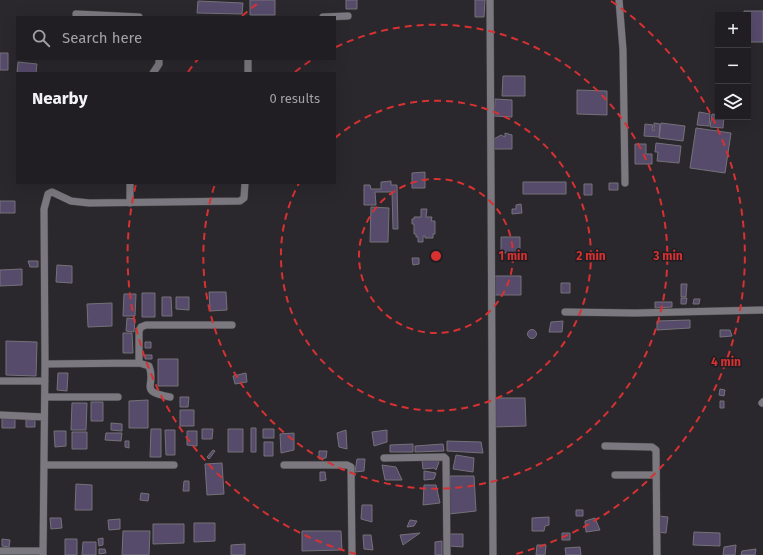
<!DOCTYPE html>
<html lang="en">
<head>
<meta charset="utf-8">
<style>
  :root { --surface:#201e22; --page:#28272a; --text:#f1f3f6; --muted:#a2a2a5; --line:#3d3c40 }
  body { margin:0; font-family:"Fira Sans",sans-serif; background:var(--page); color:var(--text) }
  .controls { position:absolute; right:12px; top:12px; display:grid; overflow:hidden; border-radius:0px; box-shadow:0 4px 16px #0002 }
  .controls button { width:36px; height:36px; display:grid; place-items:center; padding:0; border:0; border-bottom:1px solid var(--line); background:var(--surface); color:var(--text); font:20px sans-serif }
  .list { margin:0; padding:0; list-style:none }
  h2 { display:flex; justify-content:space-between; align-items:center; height:52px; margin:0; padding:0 16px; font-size:17px }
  h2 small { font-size:13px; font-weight:400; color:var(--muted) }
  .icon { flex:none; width:22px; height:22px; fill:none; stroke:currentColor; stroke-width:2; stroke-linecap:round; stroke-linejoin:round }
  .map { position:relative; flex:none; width:763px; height:555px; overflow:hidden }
  .search { position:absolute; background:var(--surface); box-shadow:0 4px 16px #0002; left:16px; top:16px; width:320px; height:44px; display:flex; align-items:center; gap:10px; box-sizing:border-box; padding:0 14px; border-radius:0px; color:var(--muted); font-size:15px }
  .panel { position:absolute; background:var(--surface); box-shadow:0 4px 16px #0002; left:16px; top:72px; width:320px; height:112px; border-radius:0px }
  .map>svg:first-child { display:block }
  .building { fill:#574b6c; stroke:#747278 }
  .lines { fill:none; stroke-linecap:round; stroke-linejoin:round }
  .minor-casing { stroke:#454448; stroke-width:8 }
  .minor { stroke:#7b797f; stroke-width:7 }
  .ring { fill:none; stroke:#d73132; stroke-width:2; stroke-dasharray:7 5 }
  .centre { fill:#d73132; stroke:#201e23; stroke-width:2 }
  .ring-label { font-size:12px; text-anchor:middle; font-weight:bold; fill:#d73132; stroke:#201e23; stroke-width:3; stroke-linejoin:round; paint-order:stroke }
</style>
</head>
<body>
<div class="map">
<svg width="763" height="555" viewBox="0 0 763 555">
  <rect width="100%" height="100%" fill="#2a282d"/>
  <path class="building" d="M250 0H275V15H250Z
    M346 0H357V9H346Z
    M475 0H485L484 17H475Z
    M198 1 243 3 242 14 197 13Z
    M744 11H763V42H748V15H744Z
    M0 53H8V70H0Z
    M18 62 37 64 36 73H17Z
    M503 76H525V96H502Z
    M577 90 607 91V115L577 114Z
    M495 99 512 100V117L494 116Z
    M699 112 710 114 709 126 697 125Z
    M712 114 718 115V117H724L723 128 710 127Z
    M654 123 660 124 659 137 644 136 645 124 653 125 652 130 654 131Z
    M661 123 685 126 683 141 659 138Z
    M696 128 731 133 725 173 690 168Z
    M505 133 512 135V149H494V139L501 135 505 137Z
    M656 143 681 146 679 163 657 161 658 152H655Z
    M635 144H646V154H652V164H635Z
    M425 172V188H412V173Z
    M391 181V185H397L398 229H393L392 192H375L376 205H364V185H370L371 189H381V182Z
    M523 182H566V194H523Z
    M609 183H618V190H609Z
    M584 184H592V195H584Z
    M0 201H15V213H0Z
    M521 204 522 213 512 214V209H516V205Z
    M371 207 389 208 388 242H370Z
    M421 209H427L426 217H432L431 221H435V234H433V238H425V236H423V242H418V237H416V234H414V224H412V219H414V217H421Z
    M501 237H520V253H501Z
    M412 258H419V264L413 265Z
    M28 261H38V267H30Z
    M57 265 72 266V283L56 282Z
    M22 269V285L0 286V270Z
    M494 276H521V295H494Z
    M561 283H570V293H561Z
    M681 284H687L686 297H681Z
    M209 292H226L227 310 210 311Z
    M142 293H155V317H142Z
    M124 294H136L135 316H123Z
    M162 297H171L172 316H162Z
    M176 297H189V310L176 309Z
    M681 298H687L686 304H681Z
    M694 299H700L699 304H693Z
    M655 302H672V307L655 308Z
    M112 303V326L88 327 87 304Z
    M127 318 135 319 134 332 126 331Z
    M690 320V328L657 330V321Z
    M563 321 562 332H549L551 322Z
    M527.5 334a4.5 4.5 0 1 1 9 0a4.5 4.5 0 1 1-9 0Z
    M720 330H730L732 336 720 337Z
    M123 333H132L133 353H123Z
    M6 341 37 342 36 376 6 375Z
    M145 342H151V348H145Z
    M145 355H152V359H145Z
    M158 359H178V386H158Z
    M58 373H68L67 391 57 390Z
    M246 373 247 382 235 384 233 376Z
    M720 389 725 390 724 396 719 395Z
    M180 397H189L188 407H180Z
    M495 398H525L526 426 494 427Z
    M148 400V428H129V401Z
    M720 401H724V408H720Z
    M91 402H103V421H91Z
    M72 403H87L86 430H71Z
    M180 410H194V426H180Z
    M2 418H15V428H2Z
    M26 420H35V427H26Z
    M111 423 122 424V431L111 430Z
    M251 428H256V452H251Z
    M151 429H161V457H150Z
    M202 429H213L212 439H202Z
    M228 429H243V452H228Z
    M263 429H274V438H263Z
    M165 430H175V455H166Z
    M346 430 347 449 339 447 337 433Z
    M387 430V442L374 446 372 432Z
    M54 431H66V446L55 447Z
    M187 431H197V446L187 445Z
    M72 432H87V449H72Z
    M106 433H122L121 441 105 440Z
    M294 433V450L281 453 280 434Z
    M125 441H129V448L125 447Z
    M447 441 481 442 483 453 447 451Z
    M264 442H273V456H264Z
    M413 444V452H390V445Z
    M443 444 444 451 415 452V446Z
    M213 450 215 451 209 459 207 457Z
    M319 451H327L326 458 319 459Z
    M456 455 474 458 473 472 453 469Z
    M437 457 439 462 436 470 434 468 423 469 422 460Z
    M357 459H365L364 471 355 472Z
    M222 463 224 494 207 495 205 464Z
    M382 465 396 467 402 480H385Z
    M424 471 436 473 434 479 424 480Z
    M320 472H325L326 480 320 481Z
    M450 476H474L476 511 449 514Z
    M184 481H189V491H183Z
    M76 484 92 485V510H75Z
    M424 485H436L440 503 423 505Z
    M141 493 149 494 148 501 140 500Z
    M362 505H372V522L361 519Z
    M576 510H583V516H576Z
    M659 516 668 517 666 533 657 532Z
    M549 517V525L545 526 544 531H532V518Z
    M50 518H61L62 528 51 529Z
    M595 518 600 530 586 532 585 521Z
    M120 519V529L109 530 108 520Z
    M410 520 417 521 414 526 407 527Z
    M194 523H215V541L194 542Z
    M153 524H184V543L153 544Z
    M123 531H150L149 555H122Z
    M302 531H341L342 550 302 551Z
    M694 532 720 533V546L693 545Z
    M420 533 403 545 400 535Z
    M562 533H570V540H562Z
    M450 534H463V547L450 546Z
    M363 535H371L373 550 364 549Z
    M103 538V545L99 546 98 539Z
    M2 539 10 540 9 547 2 546Z
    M65 539H77V555H65Z
    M442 541V555H435V542Z
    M83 542H96V555H82Z
    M245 544V555H231V545Z
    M537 545H546L545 555H536Z
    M736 545 735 555H723L724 547Z
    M580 547 581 555H566L565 548Z
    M99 549H105L106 553 99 554Z
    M756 549 755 555H741L742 551Z"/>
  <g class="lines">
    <g class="minor-casing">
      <path id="minor" d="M490 0 493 555
        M619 0 623 50 625 183
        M76 14 139 17
        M323 17 348 16
        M153 73 159 64V59
        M248 73V59
        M130 203V183
        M565 312 635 313 763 310
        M139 363 149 366C157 386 137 391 170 397
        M45 364 139 363V331L141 327 146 325H232
        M0 381H45
        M45 397H118
        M762 403 763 402
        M0 415 44 417
        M605 446 652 447 656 450 657 555
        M384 458 444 457 446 459 447 555
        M44 465H174
        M284 465H347L351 467 352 555
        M615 475H656
        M0 551H43
        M43 555 45 364 44 209 48 194 52 192 71 201 89 203 240 201 244 198 245 183"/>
    </g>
    <use href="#minor" class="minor"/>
  </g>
  <g class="ring">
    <circle cx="436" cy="256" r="77"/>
    <path d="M335 138A155 155 0 1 1 299 183"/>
    <path d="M295 72A232 232 0 0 1 313 59M336 47A232 232 0 1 1 215 184"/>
    <path d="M356 554A309 309 0 0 1 136 184M188 72A309 309 0 0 1 198 59M242 16A309 309 0 0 1 261 1M611 1A309 309 0 0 1 516 554"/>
  </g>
  <circle cx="436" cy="256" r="6" class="centre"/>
  <g class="ring-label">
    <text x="513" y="260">1 min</text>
    <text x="591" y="260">2 min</text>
    <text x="668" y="260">3 min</text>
    <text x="726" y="366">4 min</text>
  </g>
</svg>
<div class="controls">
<button>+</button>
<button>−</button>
<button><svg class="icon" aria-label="layers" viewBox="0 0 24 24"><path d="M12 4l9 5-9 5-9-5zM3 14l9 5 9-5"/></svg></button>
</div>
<div class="search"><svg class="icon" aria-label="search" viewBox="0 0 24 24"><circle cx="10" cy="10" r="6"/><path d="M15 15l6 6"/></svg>Search here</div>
<section class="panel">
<h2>Nearby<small>0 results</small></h2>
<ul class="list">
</ul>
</section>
</div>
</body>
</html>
